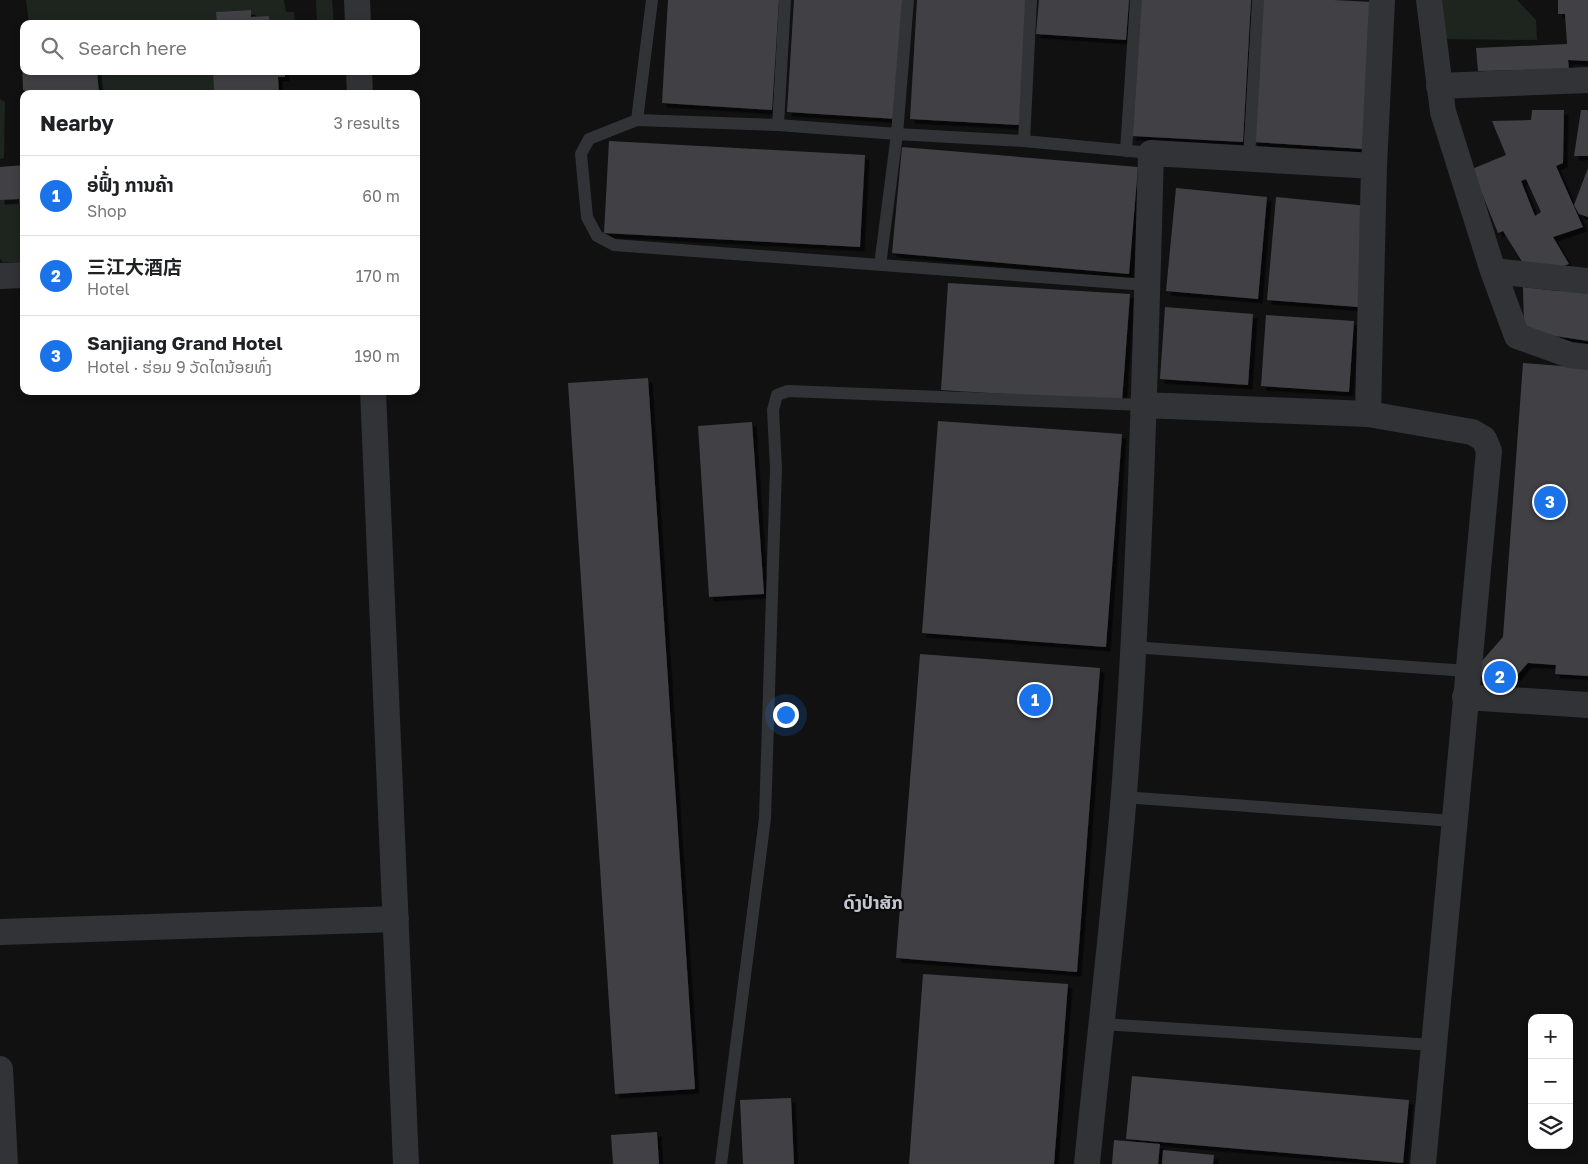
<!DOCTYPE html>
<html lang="en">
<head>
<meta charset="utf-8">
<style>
  :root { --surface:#fff; --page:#f2f2f2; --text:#202124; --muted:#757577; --line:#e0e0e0; --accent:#1a73e8 }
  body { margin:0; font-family:"Golos Text","Noto Sans SC","Noto Sans Lao",sans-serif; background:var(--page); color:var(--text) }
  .controls { position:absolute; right:15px; bottom:15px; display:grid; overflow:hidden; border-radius:10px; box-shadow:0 2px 8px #0003 }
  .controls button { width:45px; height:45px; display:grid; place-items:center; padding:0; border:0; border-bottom:1px solid var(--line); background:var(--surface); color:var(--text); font:25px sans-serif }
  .you { position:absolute; left:785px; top:714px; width:18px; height:18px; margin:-12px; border:4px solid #fff; border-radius:50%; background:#1a73e8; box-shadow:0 0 0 8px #1a73e833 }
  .badge { display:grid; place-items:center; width:32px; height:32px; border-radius:50%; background:var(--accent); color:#fff; font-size:16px; font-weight:700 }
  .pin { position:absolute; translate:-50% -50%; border:2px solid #fff; box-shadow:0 1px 5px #0006 }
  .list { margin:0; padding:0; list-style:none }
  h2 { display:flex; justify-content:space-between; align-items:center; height:65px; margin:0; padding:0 20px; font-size:21px }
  h2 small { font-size:16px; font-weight:400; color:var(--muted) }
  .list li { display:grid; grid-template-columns:32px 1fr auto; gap:15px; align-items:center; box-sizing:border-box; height:80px; padding:0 20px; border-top:1px solid var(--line) }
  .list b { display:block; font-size:19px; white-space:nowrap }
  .list p { margin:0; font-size:16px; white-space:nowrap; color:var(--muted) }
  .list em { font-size:16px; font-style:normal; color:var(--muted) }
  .icon { flex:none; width:28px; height:28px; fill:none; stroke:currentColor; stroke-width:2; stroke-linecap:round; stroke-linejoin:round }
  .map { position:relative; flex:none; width:1588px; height:1164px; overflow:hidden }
  .search { position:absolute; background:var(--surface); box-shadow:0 2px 8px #0003; left:20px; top:20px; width:400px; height:55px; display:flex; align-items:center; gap:12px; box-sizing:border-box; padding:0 18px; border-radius:10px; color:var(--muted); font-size:19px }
  .panel { position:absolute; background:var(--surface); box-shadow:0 2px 8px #0003; left:20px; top:90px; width:400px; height:305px; border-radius:10px }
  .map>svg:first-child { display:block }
  .green { fill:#1e251f }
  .building { fill:#404145; fill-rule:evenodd; filter:url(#shadow) }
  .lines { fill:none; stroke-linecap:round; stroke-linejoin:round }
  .service { stroke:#323337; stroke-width:12 }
  .minor { stroke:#323337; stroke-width:26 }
  .labels { text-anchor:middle; stroke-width:4.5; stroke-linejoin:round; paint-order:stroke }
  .quarter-label { font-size:18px; font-weight:bold; fill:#c4c6cf; stroke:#0c0c0d }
</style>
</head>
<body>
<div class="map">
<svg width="1588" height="1164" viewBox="0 0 1588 1164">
  <defs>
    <filter id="shadow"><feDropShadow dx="4.5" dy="4.5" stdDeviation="0" flood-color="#0009"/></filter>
  </defs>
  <rect width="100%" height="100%" fill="#111112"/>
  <path class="green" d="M26 0H284L286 12H294L295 24H270L269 16 251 17 250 10 217 12V24H86V21L56 24H25L29 23Z
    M316 0H332L334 24H317Z
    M1439 0H1517L1536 20 1537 40 1444 39Z
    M97 71H213L214 94H99Z
    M0 99 5 102 4 158 0 159Z
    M19 199 20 207H24V262H3L0 259V200Z"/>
  <path class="building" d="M668 0H779L772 110 662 103Z
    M794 0H904L897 119 787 112Z
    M917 0H1028L1020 125 910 119Z
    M1039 0H1129L1126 40 1036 34Z
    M1140 0H1251L1243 142 1132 136Z
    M1262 0H1333L1373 2 1364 149 1253 142Z
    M1558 0H1588V61L1568 60 1569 69 1478 71 1476 48 1567 44 1565 14H1558Z
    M251 10V17L269 16 270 24H217L216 12Z
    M22 63H24V71H97L99 94H31L23 90Z
    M213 71H285V77H278L279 94H214Z
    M1532 110H1564L1563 163 1556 166 1583 227 1553 237 1569 264 1552 270 1526 268 1503 231 1498 233 1472 169 1506 155 1492 121 1531 120ZM1526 179 1541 212 1535 216 1521 181Z
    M1581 110H1588V156H1574Z
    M609 141 865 155 860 247 604 233Z
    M902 147 1138 167 1129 274 892 253Z
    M24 165V207H20L19 199 0 200V167Z
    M1588 168V217L1579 214 1574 205Z
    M1176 188 1267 197 1258 299 1166 291Z
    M1276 197 1368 206 1358 307 1267 300Z
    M948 283 1130 294 1122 401 941 390Z
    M1523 287 1558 291 1559 287 1588 291V341L1555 336 1524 329Z
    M1165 307 1253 314 1248 385 1160 379Z
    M1266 315 1354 321 1349 392 1261 386Z
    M1523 363 1588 368V676L1555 674 1556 665 1528 663 1501 693 1474 670 1503 637Z
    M648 378 695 1089 615 1094 568 383Z
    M938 421 1122 434 1106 647 922 633Z
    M752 422 764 594 709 597 698 426Z
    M920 654 1100 668 1077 972 896 958Z
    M923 974 1068 984 1054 1164H909Z
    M1132 1076 1409 1100 1403 1163 1126 1139Z
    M791 1098 794 1164H743L740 1100Z
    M657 1132 659 1164H613L611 1135Z
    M1114 1140 1160 1144 1158 1164H1112Z
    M1163 1150 1214 1155 1213 1164H1162Z"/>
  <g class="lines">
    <path class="service" d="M637 120 652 0
      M778 125 785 0
      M1024 141 1031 0
      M1126 151 1136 0
      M1249 158 1258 0
      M880 265 897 134 908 0
      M1147 285 614 245 597 236 587 217 581 154 589 139 637 120 778 125 897 134 1024 141 1151 153
      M1132 647 1467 671
      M1123 797 1453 821
      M1101 1024 1434 1045
      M721 1164 765 818 776 468 773 410 777 395 788 391 1144 405"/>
    <path class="minor" d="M357 0 358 24
      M1429 0 1443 112 1493 271 1517 336 1570 355 1588 357
      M359 71 360 94
      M1439 86 1588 80
      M1493 271 1588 281
      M0 276 24 275
      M373 391 406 1164
      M1144 405 1368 414 1472 432 1484 439 1489 451C1465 688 1444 926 1423 1164
      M1368 414 1374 166 1382 0
      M1465 697 1588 705
      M0 932 396 919
      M0 1069 5 1164
      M1087 1164C1099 1041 1114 918 1124 794 1140 581 1145 367 1151 153L1374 166"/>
  </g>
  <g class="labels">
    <g class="quarter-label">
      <text x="873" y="909">ດົງປ່າສັກ</text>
    </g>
  </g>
</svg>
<div class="controls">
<button>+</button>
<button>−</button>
<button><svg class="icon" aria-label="layers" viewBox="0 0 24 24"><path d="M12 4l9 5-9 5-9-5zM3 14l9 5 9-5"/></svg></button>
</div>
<div class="you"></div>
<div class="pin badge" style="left:1035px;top:700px">1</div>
<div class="pin badge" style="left:1500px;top:677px">2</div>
<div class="pin badge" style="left:1550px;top:502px">3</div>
<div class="search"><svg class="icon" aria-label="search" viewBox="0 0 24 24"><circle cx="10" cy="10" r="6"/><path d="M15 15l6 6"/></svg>Search here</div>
<section class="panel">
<h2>Nearby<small>3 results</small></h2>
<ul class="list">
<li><span class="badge">1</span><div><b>ອ່ຟົ້່ງ ການຄ້າ</b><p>Shop</p></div><em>60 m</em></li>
<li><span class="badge">2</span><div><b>三江大酒店</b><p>Hotel</p></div><em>170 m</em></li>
<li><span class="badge">3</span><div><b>Sanjiang Grand Hotel</b><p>Hotel · ຮ່ອມ 9 ວັດໄຕນ້ອຍທົ່ງ</p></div><em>190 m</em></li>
</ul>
</section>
</div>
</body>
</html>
